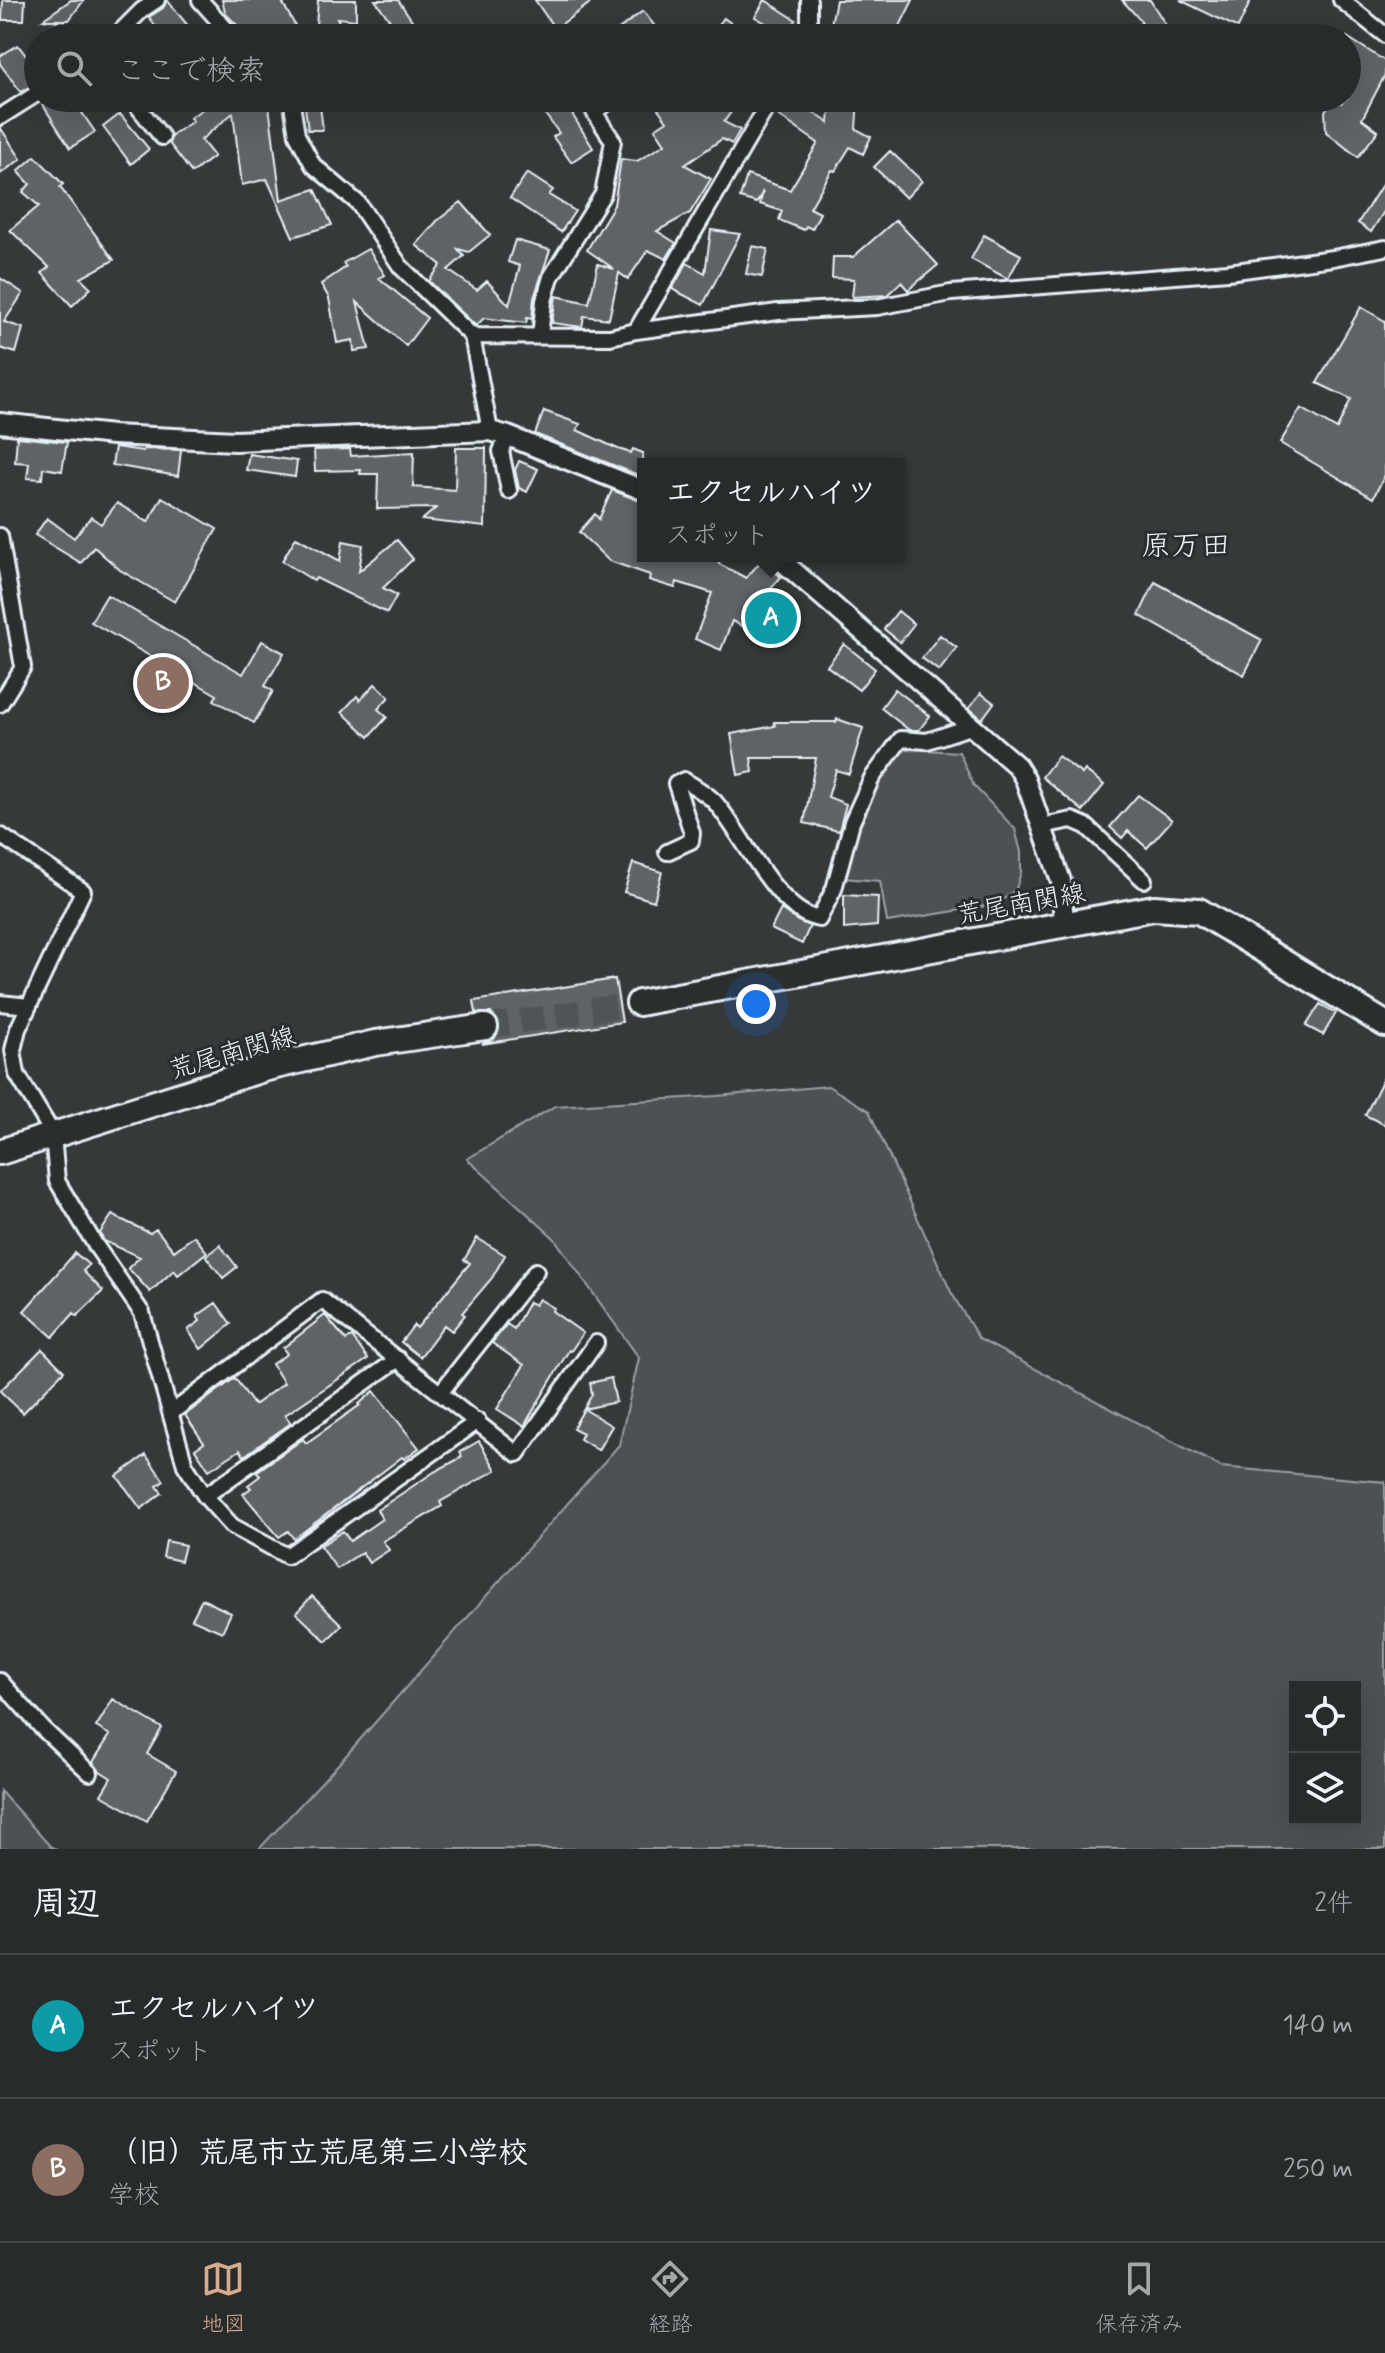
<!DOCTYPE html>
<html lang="ja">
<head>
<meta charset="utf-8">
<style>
  :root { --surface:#282b2c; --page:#343738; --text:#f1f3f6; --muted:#a5a7a9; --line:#444748; --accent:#d6ab8b }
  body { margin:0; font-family:Mynerve,"Klee One",sans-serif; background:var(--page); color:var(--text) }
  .controls { position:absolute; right:24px; bottom:24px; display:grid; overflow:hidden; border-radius:0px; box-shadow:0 8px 32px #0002 }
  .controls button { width:72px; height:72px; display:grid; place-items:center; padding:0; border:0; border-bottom:2px solid var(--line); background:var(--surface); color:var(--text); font:40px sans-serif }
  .you { position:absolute; left:756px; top:1004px; width:28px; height:28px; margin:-20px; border:6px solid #fff; border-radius:50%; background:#1a73e8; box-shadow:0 0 0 12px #1a73e833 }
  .badge { display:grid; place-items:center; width:52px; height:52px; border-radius:50%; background:var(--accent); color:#fff; font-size:26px; font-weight:700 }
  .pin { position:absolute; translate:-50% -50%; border:4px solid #fff; box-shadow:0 2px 8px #0006 }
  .popup { position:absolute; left:637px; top:458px; width:268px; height:104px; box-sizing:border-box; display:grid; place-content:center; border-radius:0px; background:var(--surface); filter:drop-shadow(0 2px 6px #0005); font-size:26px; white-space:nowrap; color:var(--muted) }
  .popup b { font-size:30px; color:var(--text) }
  .popup::after { content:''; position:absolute; left:50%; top:100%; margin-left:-16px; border:16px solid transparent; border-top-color:var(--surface) }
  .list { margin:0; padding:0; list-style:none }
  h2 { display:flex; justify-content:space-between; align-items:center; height:104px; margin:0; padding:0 32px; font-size:34px }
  h2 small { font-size:26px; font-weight:400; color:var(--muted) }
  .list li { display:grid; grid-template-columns:52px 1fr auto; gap:24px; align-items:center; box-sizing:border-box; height:144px; padding:0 32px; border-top:2px solid var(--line) }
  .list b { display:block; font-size:30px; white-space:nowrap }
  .list p { margin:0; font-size:26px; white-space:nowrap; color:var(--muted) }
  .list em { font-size:26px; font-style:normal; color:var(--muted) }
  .icon { flex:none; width:44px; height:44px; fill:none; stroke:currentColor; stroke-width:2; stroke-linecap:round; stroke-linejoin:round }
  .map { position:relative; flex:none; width:1385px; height:1849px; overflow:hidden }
  .search { position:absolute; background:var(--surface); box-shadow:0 8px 32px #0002; left:24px; right:24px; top:24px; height:88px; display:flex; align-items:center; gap:20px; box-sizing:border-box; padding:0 28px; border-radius:44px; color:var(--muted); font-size:30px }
  .sheet { height:392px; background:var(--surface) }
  nav { display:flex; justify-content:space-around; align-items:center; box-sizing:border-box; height:112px; border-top:2px solid var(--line); background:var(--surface); font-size:22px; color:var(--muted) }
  nav a { display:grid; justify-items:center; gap:4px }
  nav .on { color:var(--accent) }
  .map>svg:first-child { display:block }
  .green { fill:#4d5152; stroke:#9aa1a5; stroke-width:2; fill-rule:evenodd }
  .building { fill:#5f6365; stroke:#e8f1f8; stroke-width:2 }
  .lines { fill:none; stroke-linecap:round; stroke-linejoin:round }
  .primary-tunnel { stroke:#505556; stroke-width:24; stroke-dasharray:24 12; stroke-linecap:butt }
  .minor-casing { stroke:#e8f1f8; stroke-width:20 }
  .tertiary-casing { stroke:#e8f1f8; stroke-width:24 }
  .primary-casing { stroke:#e8f1f8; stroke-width:30 }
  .minor { stroke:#2a2d2e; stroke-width:14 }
  .tertiary { stroke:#2a2d2e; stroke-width:18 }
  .primary { stroke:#2a2d2e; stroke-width:24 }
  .labels { text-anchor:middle; stroke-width:6; stroke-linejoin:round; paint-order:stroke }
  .street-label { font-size:26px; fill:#e8f1f8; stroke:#2a2d2e }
  .quarter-label { font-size:30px; fill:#e8f1f8; stroke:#2a2d2e }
</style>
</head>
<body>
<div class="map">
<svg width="1385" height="1849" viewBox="0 0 1385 1849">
  <rect width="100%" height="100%" fill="#35393a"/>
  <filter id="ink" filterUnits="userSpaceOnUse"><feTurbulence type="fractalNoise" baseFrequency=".0125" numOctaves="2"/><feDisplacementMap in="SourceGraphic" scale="16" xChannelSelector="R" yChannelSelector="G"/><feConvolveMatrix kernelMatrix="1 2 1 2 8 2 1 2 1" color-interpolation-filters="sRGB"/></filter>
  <g filter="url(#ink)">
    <path class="green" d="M905 749 959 752 974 786 1015 829 1021 852V872L1016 889 998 904 887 922 880 881 843 878 860 813 886 765Z
      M828 1086 869 1111 951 1292 979 1339 1221 1467 1385 1482V1849H259L343 1759 619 1445 639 1358 554 1238 467 1159 555 1106 717 1096ZM1355 1687V1819H1295V1687Z
      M0 1791 50 1846 55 1849H0Z"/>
    <path class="building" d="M3 0H25L24 20H2Z
      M71 0H84L69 20H63L78 38H55L47 28 60 20H42Z
      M167 0 189 27 186 30 192 38H163L149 17 163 8Z
      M222 0H281L302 38H250L226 14Z
      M318 0H356V20L337 18 348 38H315Z
      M375 0H398L418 29 403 38Z
      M535 0H594L555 29Z
      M765 0 796 20 787 35 755 17Z
      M836 0H913L894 38H865L864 31 831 24Z
      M1122 0H1150L1174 38H1142L1135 27 1142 22Z
      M1180 0H1251L1238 28Z
      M643 11 664 38H626L619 29Z
      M724 18 751 38H708Z
      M1347 37 1385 61V75L1362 119 1378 131 1358 157 1326 132 1325 111 1334 98 1341 103 1347 98 1357 74 1351 70 1347 77Z
      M18 45 30 61 38 56V83L21 92 0 64V56Z
      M56 98H72L95 132 70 148 43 105Z
      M204 98H268L281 200 315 189 332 225 293 237 267 179 242 185 233 113 201 140 214 156 192 173 169 143 172 135 193 121 190 118 204 108Z
      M304 98H319L323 130H308Z
      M533 98H593L572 114 593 148 571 162 553 137 559 133Z
      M650 98H741L724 122 740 130 732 144 722 139 685 165 711 179 690 213 657 231 676 243 666 259 648 250 628 279 619 273 609 319 584 316 582 327 552 323 556 296 589 303 598 264 614 269 587 250 614 205 621 159 637 161 665 144 655 129 667 121Z
      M791 98 829 123 831 98H858L856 129 871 137 863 154 850 147 835 171 832 170 810 208 820 213 812 229 806 226 804 230 779 220 782 211 760 204 763 191 757 203 740 198 747 175 790 190 818 143 779 116Z
      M120 114 149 149 131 164 103 127Z
      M0 127 21 159 0 174Z
      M890 151 922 181 906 198 874 167Z
      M35 156 63 184 60 187 114 260 81 278 91 288 72 306 42 273 49 267 10 230 39 206 23 192 30 184 18 171Z
      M527 173 553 190 549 195 575 211 561 232 510 198Z
      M1385 180V210L1371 232 1358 223Z
      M461 202 490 235 469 252 458 249 464 256 448 270 477 290 487 281 509 305 520 266 508 262 515 240 550 250 534 298 532 319 527 318 526 323 484 318 476 326 429 281 441 265 416 245 437 221Z
      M896 220 938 265 908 290 901 282 887 295 852 297 854 279 832 278 833 257H853Z
      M711 230 740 234 703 305 672 289 687 263 705 273Z
      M984 235 1021 255 1008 279 971 259Z
      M752 246 768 249 762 277 746 274Z
      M368 249 385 275 379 278 427 318 406 346 357 302 369 349 354 351 353 340 337 343 329 298 321 284 346 267 343 263Z
      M0 278 23 293 4 322 23 328 16 353 0 348Z
      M1361 307 1385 321V475L1373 498 1280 443 1301 408 1337 429 1351 399 1317 383Z
      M544 411 580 424 577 430 618 449 631 453 633 449 643 453V477L535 434Z
      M17 437 67 442 62 471 43 468 42 479 27 478 29 463 15 462Z
      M115 447 143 451 144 449 181 450 178 476 112 465Z
      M456 448H486L485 527 422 520 436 508 377 509 378 474H360L361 470 315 471 314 450 350 449 351 456 414 452 413 487 455 490Z
      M249 454 297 461 295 477 246 470Z
      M519 461 538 469 527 492 519 488 515 470Z
      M612 490 643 502V556H721L719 564 746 578 762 560 781 577 767 593 792 605 773 642 732 621 721 650 695 639 712 593 677 582 675 588 649 580 650 575 609 561 579 532 595 514 599 519Z
      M162 497 217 529 175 602 120 570 94 547 81 563 35 535 47 518 74 538 91 517 101 524 117 503 148 522Z
      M296 537 340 561 343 541 363 545 359 571 397 540 413 559 383 588 397 595 387 613 316 578 314 581 282 561Z
      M1155 582 1262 640 1244 675 1139 615Z
      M107 595 243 674 262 641 284 653 265 686 273 691 254 723 214 700 217 695 91 622Z
      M898 611 914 624 900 642 884 629Z
      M940 635 957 648 939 671 922 658Z
      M844 644 875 669 859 690 827 666Z
      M375 684 389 697 378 709 387 717 369 737 342 712 357 696 360 700Z
      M895 689 930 716 919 730H909L881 708Z
      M981 693 994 703 982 719 969 708Z
      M837 719 863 728 849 774 836 770 828 797 846 804 839 831 804 823 816 758H751L753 772 738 775 731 734 775 726 774 722H836Z
      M1058 756 1082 774 1085 770 1104 785 1083 811 1042 777Z
      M1138 795 1172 820 1147 848 1128 831 1122 838 1110 827Z
      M633 863 662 872 654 901 624 892Z
      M844 895 878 897 877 926 844 929Z
      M781 909 798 921 810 926 802 944 771 929Z
      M615 979 622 1022 482 1044 495 1038 500 1024 491 1013H476L474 1001Z
      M1320 1004 1336 1013 1323 1035 1306 1026Z
      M1385 1075V1125L1365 1115Z
      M112 1215 150 1233 156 1229 174 1251 194 1236 207 1252 178 1275 174 1270 150 1292 128 1268 140 1257 104 1241 100 1233Z
      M477 1238 505 1255 492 1278 462 1313 465 1315 452 1331 444 1325 420 1357 401 1342 414 1325 417 1328 470 1263 464 1260Z
      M220 1245 237 1267 223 1278 206 1256Z
      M75 1253 89 1265 83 1271 103 1291 77 1316 74 1313 53 1337 24 1311Z
      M539 1299 554 1308 552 1311 583 1333 571 1351 569 1350 524 1426 497 1409 524 1365 492 1343 507 1324 514 1329 529 1302 535 1305Z
      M216 1303 231 1324 201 1349 188 1330 200 1321 197 1316Z
      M325 1315 346 1340 352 1337 368 1359 285 1415 291 1423 244 1456 240 1450 209 1470 195 1449 204 1443 185 1415 235 1378 254 1405 284 1383 272 1364 287 1354 283 1348Z
      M42 1349 64 1371 23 1413 0 1391Z
      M611 1378 616 1402 584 1409 592 1394 590 1383Z
      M374 1391 419 1448 404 1459 402 1457 294 1539 288 1531 279 1537 243 1494 251 1488 248 1485 260 1476 256 1472 303 1439 306 1443 360 1405 359 1404Z
      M584 1409 612 1426 598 1450 580 1439 583 1433 573 1428Z
      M479 1441 496 1470 440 1502 442 1506 383 1541 389 1550 369 1563 362 1552 337 1569 320 1546 343 1531 350 1541 382 1519 377 1510 434 1472 462 1457 460 1452Z
      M146 1455 164 1481 157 1486 162 1493 141 1509 117 1476Z
      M166 1541 185 1545 181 1561 163 1557Z
      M312 1596 342 1625 326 1641 296 1613Z
      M202 1599 231 1613 222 1632 192 1619Z
      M113 1699 162 1728 147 1754 176 1771 147 1821 101 1795 111 1778 100 1771 93 1762 110 1735 96 1727Z"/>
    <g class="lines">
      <path class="primary-tunnel" d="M485 1027 639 1003"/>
      <g class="minor-casing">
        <path id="minor" d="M200 0 234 38
          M1341 0 1385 35
          M114 38 142 10 157 0
          M807 38 809 30V0
          M131 98 162 137
          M291 98 297 135 313 165 358 203 401 267 472 336 490 431
          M0 117 38 93
          M636 331 772 98
          M472 336 610 337 636 331 778 312 877 307 951 293 1228 272 1333 258 1385 248
          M540 336 544 301 551 277 603 194 613 141 594 112 614 98
          M508 436 501 451 509 491
          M0 536 23 667 0 704
          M1042 826 1072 820 1086 826 1144 880
          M0 835 83 891 18 1029 13 1050 17 1074 53 1134 57 1181 96 1246 142 1313 185 1465 205 1496 232 1526 287 1556 478 1421
          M667 852 691 841 692 833 676 784 684 780C693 786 706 793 714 801 743 833 776 912 819 919L834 889 852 822 872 778 901 739 927 741 973 726
          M0 1003 29 1006
          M441 1392 536 1271
          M171 1413 322 1300 517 1454 596 1343
          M205 1496 398 1359
          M0 1681 42 1728 90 1773"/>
      </g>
      <g class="tertiary-casing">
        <path id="tertiary" d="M0 423 113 435 235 441 490 431 508 436 643 490
          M776 556 1017 766 1025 779 1061 881 1064 923"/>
      </g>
      <g class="primary-casing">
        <path id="primary" d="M639 1003 1154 908 1199 911 1385 1024
          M0 1152 263 1069 375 1043 485 1027"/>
      </g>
      <use href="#minor" class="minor"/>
      <use href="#tertiary" class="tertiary"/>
      <use href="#primary" class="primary"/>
    </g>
  </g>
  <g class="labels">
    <g class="street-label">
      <text transform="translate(1021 903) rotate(-10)" y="9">荒尾南関線</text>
      <text transform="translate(232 1052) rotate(-16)" y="9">荒尾南関線</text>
    </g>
    <g class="quarter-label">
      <text x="1186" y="555">原万田</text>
    </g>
  </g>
</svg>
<div class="controls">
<button><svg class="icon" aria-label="locate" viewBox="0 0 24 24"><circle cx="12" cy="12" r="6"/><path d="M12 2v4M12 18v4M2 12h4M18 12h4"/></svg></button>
<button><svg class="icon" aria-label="layers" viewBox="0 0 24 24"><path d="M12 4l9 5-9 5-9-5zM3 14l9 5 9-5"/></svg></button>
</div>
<div class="you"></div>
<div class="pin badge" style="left:771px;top:618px;background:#0f9aa8">A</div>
<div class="popup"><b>エクセルハイツ</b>スポット</div>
<div class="pin badge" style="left:163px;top:683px;background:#8d6e63">B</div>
<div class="search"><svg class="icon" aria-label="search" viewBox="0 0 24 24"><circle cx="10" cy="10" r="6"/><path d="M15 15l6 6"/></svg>ここで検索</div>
</div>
<section class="sheet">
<h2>周辺<small>2件</small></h2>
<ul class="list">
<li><span class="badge" style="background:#0f9aa8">A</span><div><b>エクセルハイツ</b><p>スポット</p></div><em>140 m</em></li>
<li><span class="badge" style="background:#8d6e63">B</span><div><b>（旧）荒尾市立荒尾第三小学校</b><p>学校</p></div><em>250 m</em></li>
</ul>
</section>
<nav>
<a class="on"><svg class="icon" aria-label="map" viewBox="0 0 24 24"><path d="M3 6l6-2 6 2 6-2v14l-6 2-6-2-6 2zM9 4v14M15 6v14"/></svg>地図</a>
<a><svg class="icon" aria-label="directions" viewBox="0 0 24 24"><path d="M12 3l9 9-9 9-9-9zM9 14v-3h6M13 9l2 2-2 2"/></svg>経路</a>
<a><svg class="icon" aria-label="saved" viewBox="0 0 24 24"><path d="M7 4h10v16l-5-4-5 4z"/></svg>保存済み</a>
</nav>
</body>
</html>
